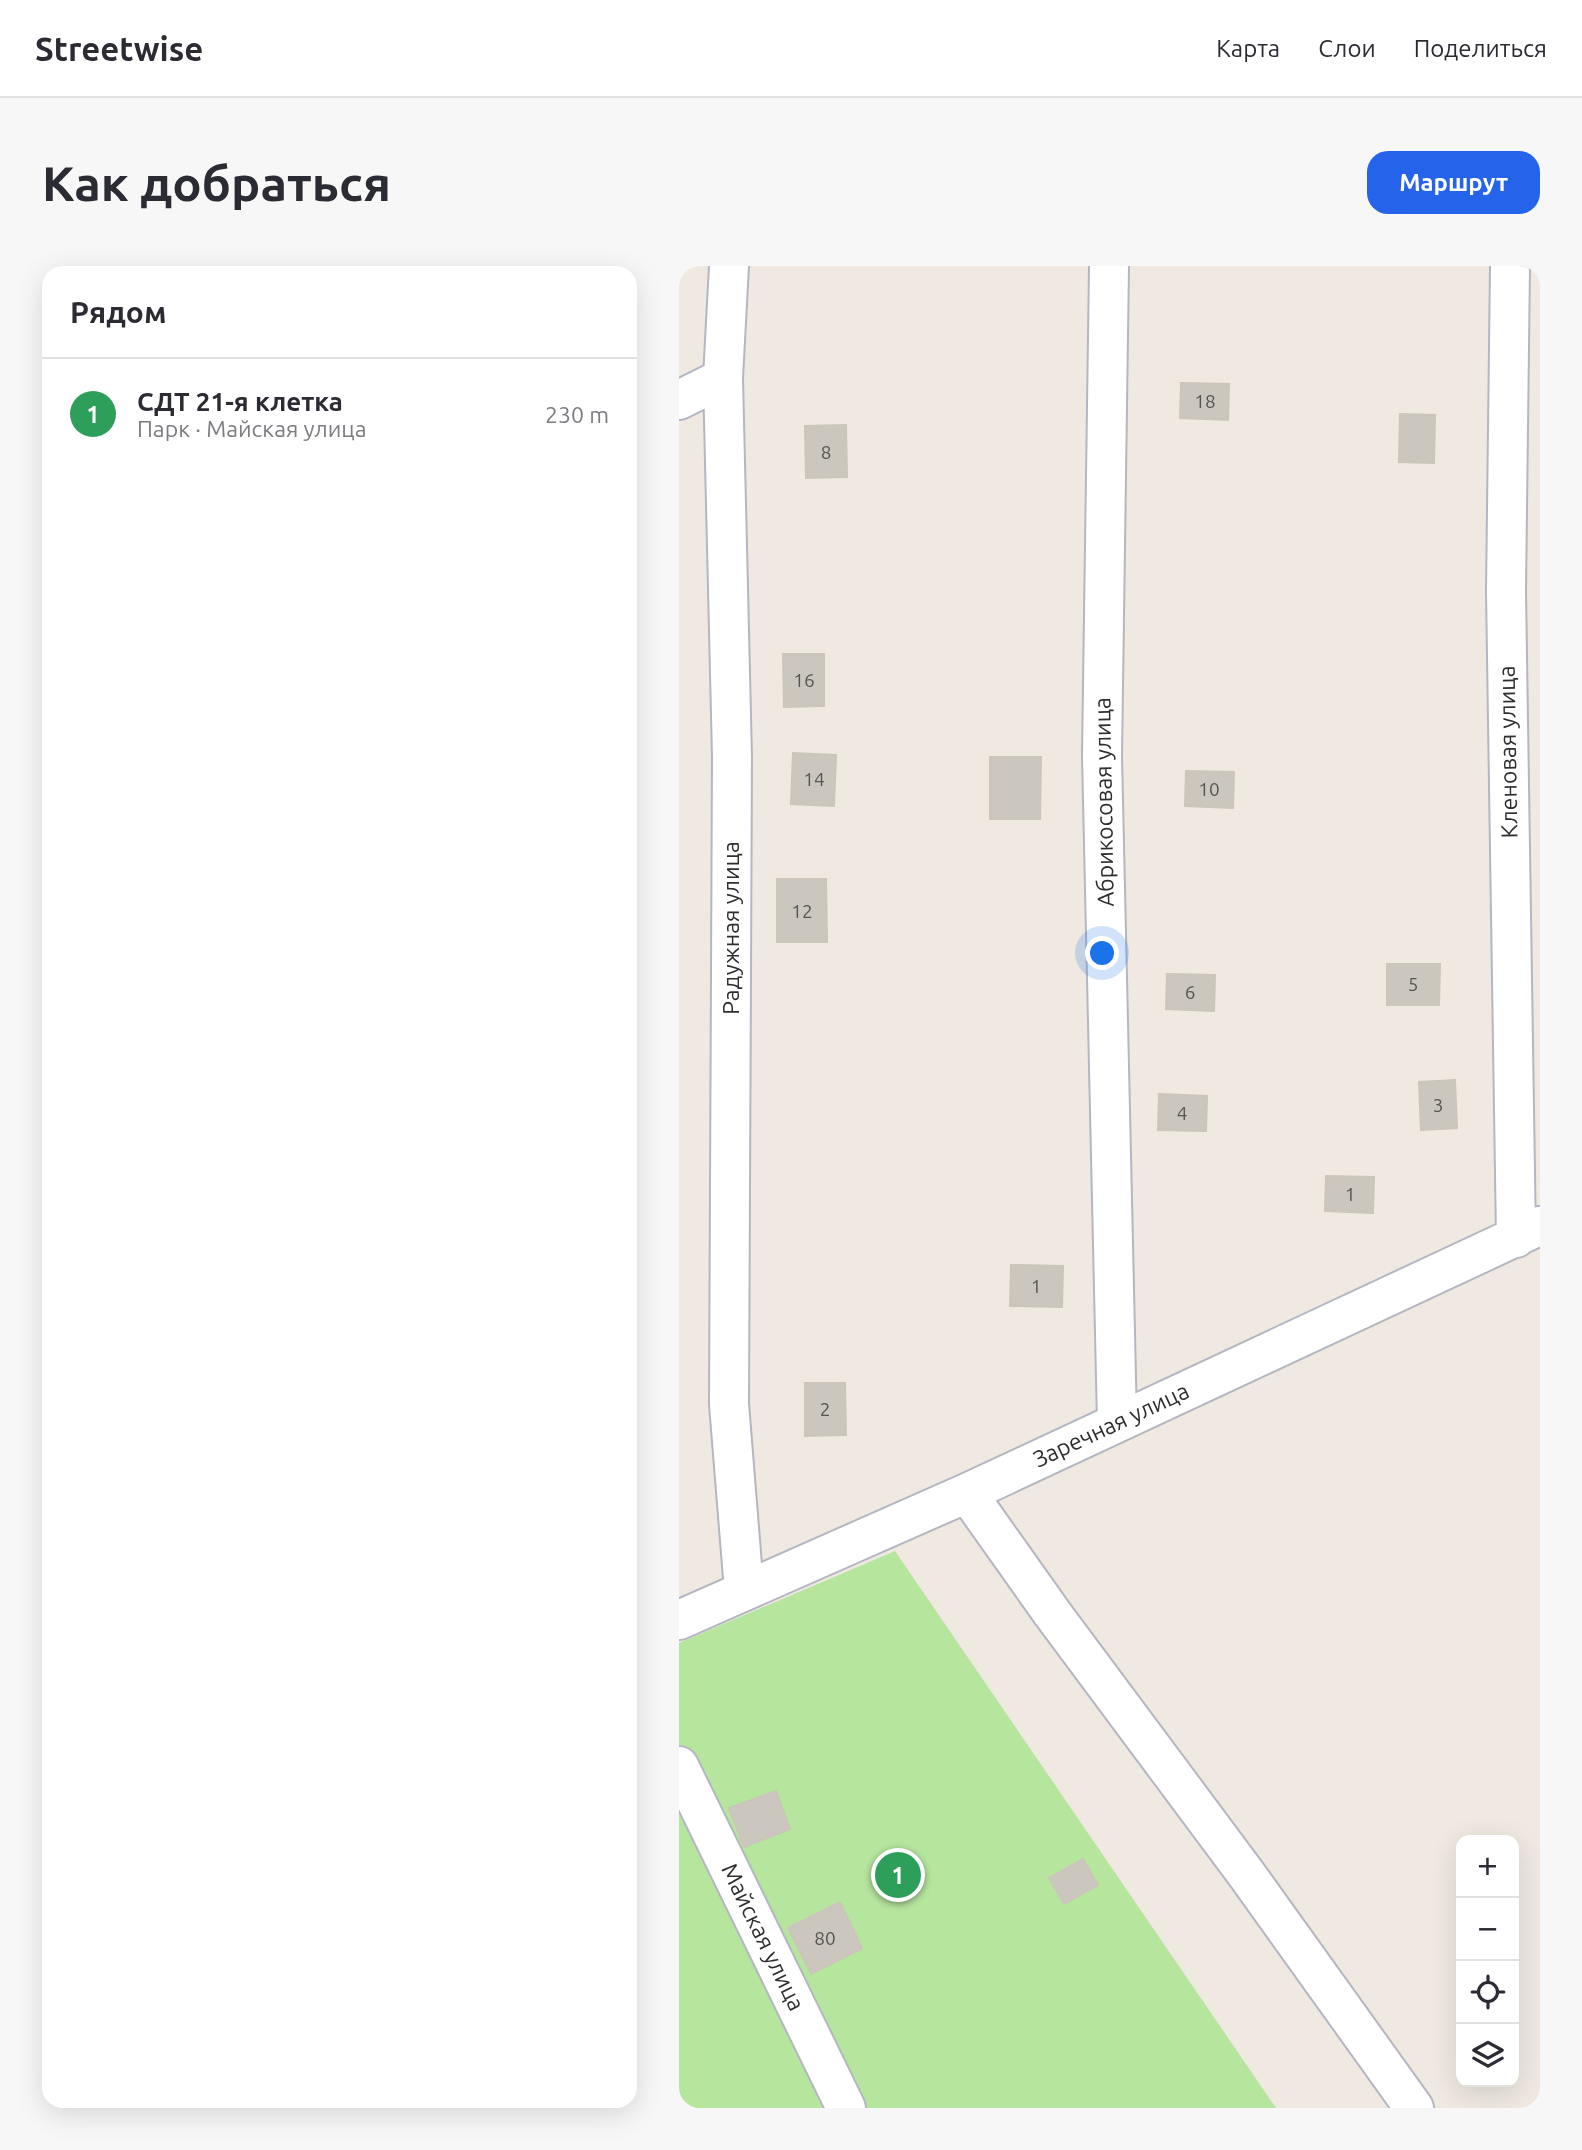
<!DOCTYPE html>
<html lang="ru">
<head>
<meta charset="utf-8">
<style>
  :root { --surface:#fff; --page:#f7f7f7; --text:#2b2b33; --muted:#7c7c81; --line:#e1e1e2; --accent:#2563eb }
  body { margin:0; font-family:Ubuntu,sans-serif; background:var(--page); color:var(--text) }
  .controls { position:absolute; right:21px; bottom:21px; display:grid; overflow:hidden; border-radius:14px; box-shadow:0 7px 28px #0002 }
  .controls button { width:63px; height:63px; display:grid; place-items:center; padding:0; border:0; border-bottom:2px solid var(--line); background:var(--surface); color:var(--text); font:35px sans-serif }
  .you { position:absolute; left:424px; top:688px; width:24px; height:24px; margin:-18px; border:5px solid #fff; border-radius:50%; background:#1a73e8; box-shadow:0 0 0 10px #1a73e833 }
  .badge { display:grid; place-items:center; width:46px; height:46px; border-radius:50%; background:var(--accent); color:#fff; font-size:23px; font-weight:700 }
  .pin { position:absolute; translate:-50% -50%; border:4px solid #fff; box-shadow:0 2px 7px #0006 }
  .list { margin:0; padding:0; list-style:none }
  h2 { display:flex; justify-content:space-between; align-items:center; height:91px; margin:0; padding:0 28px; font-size:30px }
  h2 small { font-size:23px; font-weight:400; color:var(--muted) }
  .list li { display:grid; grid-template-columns:46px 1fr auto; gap:21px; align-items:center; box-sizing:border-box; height:112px; padding:0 28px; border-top:2px solid var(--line) }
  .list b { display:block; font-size:26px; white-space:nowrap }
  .list p { margin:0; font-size:23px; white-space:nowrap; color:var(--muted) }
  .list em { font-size:23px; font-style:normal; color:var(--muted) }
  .icon { flex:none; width:38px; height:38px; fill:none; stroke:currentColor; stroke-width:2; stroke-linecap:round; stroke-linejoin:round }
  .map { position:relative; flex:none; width:861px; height:1842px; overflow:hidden; border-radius:21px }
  header { display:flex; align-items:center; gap:42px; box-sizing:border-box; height:98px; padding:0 35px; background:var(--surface); border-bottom:2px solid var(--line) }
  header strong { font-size:33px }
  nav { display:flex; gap:38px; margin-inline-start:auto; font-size:24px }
  .intro { display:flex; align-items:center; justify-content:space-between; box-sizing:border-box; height:168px; padding:0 42px }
  h1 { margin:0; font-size:49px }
  .button { padding:18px 32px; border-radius:21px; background:var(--accent); color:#fff; font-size:24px; font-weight:700 }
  main { display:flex; gap:42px; padding:0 42px }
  aside { flex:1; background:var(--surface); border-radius:21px; box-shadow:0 7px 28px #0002 }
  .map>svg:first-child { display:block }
  .green { fill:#b6e59e }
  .building { fill:#cbc7bf; stroke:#cbc5ba; stroke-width:2 }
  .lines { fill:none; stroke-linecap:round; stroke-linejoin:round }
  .minor-casing { stroke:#b4b7c1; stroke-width:42 }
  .minor { stroke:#fff; stroke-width:38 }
  .labels { text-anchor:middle; stroke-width:7; stroke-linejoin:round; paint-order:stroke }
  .number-label { font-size:19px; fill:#555452 }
  .street-label { font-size:23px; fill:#2e2e2e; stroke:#fff }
</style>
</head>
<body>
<header>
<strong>Streetwise</strong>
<nav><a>Карта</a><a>Слои</a><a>Поделиться</a></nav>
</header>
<div class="intro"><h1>Как добраться</h1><a class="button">Маршрут</a></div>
<main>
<aside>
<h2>Рядом<small></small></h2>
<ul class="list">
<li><span class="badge" style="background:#2e9e5b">1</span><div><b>СДТ 21-я клетка</b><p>Парк · Майская улица</p></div><em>230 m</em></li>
</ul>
</aside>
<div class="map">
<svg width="861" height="1842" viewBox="0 0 861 1842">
  <rect width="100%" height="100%" fill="#efe9e1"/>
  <path class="green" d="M216 1285 597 1842H0V1377Z"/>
  <path class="building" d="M502 117 550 118 549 154 501 152Z
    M721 148 756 149 755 197 720 196Z
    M167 159 168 211 127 212 126 160Z
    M104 388H145V440L105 441Z
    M114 487 157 489 155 540 112 538Z
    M311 491H362L361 553H311Z
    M507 505 555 506 554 542 506 540Z
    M98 613H147L148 676H98Z
    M708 698H761L760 739H708Z
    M488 708 536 709 535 745 487 743Z
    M776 814 778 862 742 864 740 816Z
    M480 828 528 830 527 865 479 864Z
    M647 910 695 911 694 947 646 945Z
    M332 999 384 1000 383 1041 331 1040Z
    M126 1117H166L167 1169 126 1170Z
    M97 1525 111 1563 65 1581 50 1542Z
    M404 1593 419 1619 385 1638 370 1612Z
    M161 1636 183 1682 132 1708 109 1662Z"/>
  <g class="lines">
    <g class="minor-casing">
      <path id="minor" d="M50 0 44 112 53 491 50 1138 65 1324
        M430 0 423 490 438 1156
        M831 0 827 325 837 972
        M0 134 44 112
        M288 1227 373 1347 568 1609 735 1842
        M0 1354 288 1227 860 960
        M0 1500 167 1842"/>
    </g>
    <use href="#minor" class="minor"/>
  </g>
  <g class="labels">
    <g class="number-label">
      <text x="526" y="142">18</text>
      <text x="147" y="193">8</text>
      <text x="125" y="421">16</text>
      <text x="135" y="520">14</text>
      <text x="530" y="530">10</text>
      <text x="123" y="652">12</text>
      <text x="734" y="725">5</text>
      <text x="511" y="733">6</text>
      <text x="759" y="846">3</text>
      <text x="503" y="854">4</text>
      <text x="671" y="935">1</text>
      <text x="357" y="1027">1</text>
      <text x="146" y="1150">2</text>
      <text x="146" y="1679">80</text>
    </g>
    <g class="street-label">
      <text transform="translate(829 486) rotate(-91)" y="8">Кленовая улица</text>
      <text transform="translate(425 536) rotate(-91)" y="8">Абрикосовая улица</text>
      <text transform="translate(52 662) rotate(-90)" y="8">Радужная улица</text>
      <text transform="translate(432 1159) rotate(-25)" y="8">Заречная улица</text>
      <text transform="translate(84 1671) rotate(64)" y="8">Майская улица</text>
    </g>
  </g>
</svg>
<div class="controls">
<button>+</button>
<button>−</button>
<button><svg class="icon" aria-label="locate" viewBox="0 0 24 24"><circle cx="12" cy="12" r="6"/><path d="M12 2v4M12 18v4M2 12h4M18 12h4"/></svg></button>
<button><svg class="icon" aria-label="layers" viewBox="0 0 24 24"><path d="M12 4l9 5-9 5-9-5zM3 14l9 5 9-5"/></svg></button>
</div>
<div class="you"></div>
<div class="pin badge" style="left:219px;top:1609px;background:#2e9e5b">1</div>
</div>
</main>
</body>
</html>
